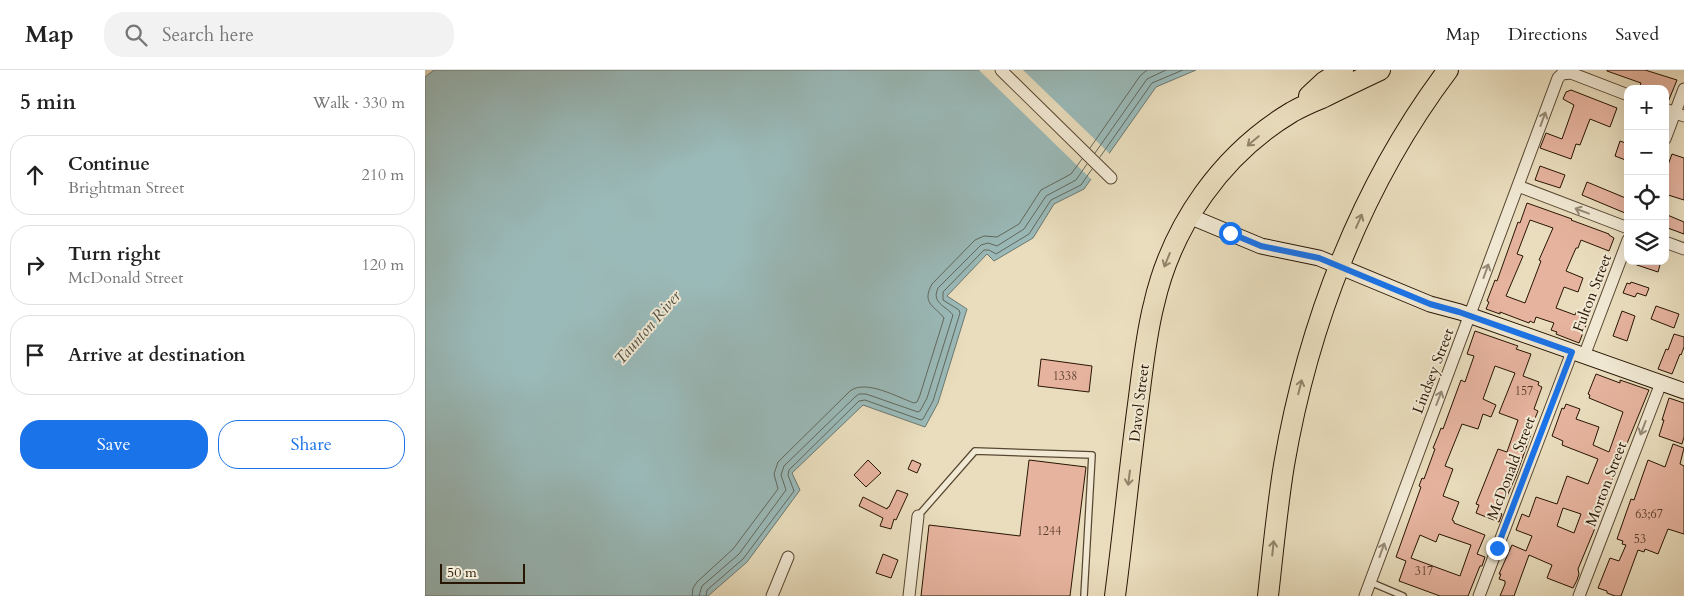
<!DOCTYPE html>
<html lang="en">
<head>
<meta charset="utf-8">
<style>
  :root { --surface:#fff; --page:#f2f2f2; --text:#222; --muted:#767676; --line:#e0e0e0; --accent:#1a73e8 }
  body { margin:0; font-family:Cardo,serif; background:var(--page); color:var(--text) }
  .controls { position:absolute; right:15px; top:15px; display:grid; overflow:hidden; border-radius:10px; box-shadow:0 5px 20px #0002 }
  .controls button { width:45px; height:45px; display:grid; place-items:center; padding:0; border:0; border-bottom:1px solid var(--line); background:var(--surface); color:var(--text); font:25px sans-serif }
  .scale { position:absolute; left:15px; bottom:12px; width:85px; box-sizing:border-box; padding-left:5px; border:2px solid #281503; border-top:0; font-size:14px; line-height:18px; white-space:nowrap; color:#281503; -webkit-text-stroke:4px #f1e9d4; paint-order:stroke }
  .stop { position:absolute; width:15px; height:15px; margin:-11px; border:4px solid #1a73e8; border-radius:50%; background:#fff }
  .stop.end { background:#1a73e8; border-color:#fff; box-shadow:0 1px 5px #0008 }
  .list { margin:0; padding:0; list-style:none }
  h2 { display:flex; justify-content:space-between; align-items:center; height:65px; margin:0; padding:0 20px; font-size:21px }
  h2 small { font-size:16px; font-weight:400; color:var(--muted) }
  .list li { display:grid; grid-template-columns:32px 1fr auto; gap:15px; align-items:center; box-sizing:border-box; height:80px; margin:0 10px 10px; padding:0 10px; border:1px solid var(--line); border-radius:20px }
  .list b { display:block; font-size:19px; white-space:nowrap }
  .list p { margin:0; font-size:16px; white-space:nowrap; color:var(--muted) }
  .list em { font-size:16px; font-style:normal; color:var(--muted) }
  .actions { display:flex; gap:10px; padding:15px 20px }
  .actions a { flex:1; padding:11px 0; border:1px solid var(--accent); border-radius:20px; text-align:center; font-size:18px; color:var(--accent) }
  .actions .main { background:var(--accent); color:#fff }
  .icon { flex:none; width:28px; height:28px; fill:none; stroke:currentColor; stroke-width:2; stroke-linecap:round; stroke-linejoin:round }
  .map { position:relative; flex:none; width:1259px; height:526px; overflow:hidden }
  header { display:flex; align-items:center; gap:30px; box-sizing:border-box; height:70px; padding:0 25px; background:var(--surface); border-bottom:1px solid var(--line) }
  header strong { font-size:24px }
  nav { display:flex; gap:28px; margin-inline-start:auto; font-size:18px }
  .search { width:350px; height:45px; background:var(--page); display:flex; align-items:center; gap:12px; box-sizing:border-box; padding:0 18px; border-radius:20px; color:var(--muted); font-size:19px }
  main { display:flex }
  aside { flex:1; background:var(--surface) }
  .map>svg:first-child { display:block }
  .water { fill:#9abab9; stroke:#6c7870 }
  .pier { fill:#e9ddbd }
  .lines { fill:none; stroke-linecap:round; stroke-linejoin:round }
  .shore { stroke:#61685e; stroke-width:1 }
  .building { fill:#e6b39e; stroke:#281503; fill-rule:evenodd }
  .lane-casing { stroke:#584732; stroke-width:8 }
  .street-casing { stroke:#584732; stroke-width:13 }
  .secondary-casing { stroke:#281503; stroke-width:17 }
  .highway-casing { stroke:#281503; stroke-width:22 }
  .lane { stroke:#f1e9d4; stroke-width:5.5 }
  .street { stroke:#f1e9d4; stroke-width:11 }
  .secondary { stroke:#f1e9d4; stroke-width:15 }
  .highway { stroke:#e9ddbd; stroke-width:20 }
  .oneway { stroke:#978a76 }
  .oneway2 { stroke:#928369 }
  .route { stroke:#1a73e8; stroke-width:6 }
  .labels { text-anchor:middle; stroke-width:4; stroke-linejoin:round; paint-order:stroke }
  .number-label { font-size:12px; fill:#583c2a }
  .street-label { font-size:15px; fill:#281503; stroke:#f1e9d4 }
  .water-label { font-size:16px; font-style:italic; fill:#504f43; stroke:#f1e9d4 }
</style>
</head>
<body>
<header>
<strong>Map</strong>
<div class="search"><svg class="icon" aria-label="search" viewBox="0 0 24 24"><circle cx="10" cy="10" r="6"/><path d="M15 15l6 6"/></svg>Search here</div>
<nav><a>Map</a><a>Directions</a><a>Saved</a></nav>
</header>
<main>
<aside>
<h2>5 min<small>Walk · 330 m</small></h2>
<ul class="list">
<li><svg class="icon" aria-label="ahead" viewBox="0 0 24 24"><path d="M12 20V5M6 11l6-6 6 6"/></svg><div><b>Continue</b><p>Brightman Street</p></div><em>210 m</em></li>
<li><svg class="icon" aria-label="right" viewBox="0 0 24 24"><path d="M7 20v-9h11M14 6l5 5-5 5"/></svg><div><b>Turn right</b><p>McDonald Street</p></div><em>120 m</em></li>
<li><svg class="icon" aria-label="arrive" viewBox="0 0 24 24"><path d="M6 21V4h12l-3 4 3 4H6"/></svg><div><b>Arrive at destination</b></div></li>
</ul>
<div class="actions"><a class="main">Save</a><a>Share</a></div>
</aside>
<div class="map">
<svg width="1259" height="526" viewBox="0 0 1259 526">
  <rect width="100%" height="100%" fill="#e9ddbd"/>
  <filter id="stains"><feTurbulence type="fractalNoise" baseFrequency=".004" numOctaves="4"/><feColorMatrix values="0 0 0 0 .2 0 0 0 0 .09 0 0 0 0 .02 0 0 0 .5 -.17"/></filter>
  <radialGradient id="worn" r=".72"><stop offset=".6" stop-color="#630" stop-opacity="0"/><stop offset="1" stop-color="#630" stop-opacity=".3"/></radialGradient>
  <path class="water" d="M9 0H771L731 17 659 119 629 134 608 168 569 191 562 184 522 226 542 239 513 333 500 357 438 335 367 403 375 420 322 492 283 526H0V7Z"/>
  <path class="pier" d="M554 0H598L686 85 668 111Z"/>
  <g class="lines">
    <path class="shore" d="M665 78 715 6 722 0
      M670 83 722 9 741 0
      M675 87 727 13 758 0
      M267 526 268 518 272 512 308 479 353 419 349 404 353 392 425 321C441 309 472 327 489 333L492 332 495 325 519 248C510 236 496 234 507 214L550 170 559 166 572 167 594 154 616 120 646 104 657 89
      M274 526 277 516 314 484 361 420 356 405 359 396 430 327 434 324H441L493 342 495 341 502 328 528 245C521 236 506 233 513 218L556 175 563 173 572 176 599 159 621 126 651 110 662 94
      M281 526 282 520 318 489 369 421 363 405 364 400 434 331 440 330 496 350 498 349 508 331 535 243 534 240 518 230V222L559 180H564L571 184 604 164 626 130 656 115 667 99"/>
  </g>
  <path class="building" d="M1182 0H1220L1252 10 1243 32H1240V19H1214L1216 13 1182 1Z
    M1146 20 1192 38 1185 57 1165 49 1155 75 1151 74 1146 89 1115 78 1121 63 1137 69 1149 35 1138 29 1141 22Z
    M1195 71 1203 74V91L1190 86Z
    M1247 84 1259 88V130L1240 124V103Z
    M1115 96 1140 105 1135 118 1110 110Z
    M1162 112 1203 129V137L1200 143 1157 125Z
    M1102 133 1147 149 1146 150 1184 164V165L1189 168 1184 181 1156 170 1153 178H1151L1141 201 1158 208 1153 222 1139 217 1131 238 1150 245 1151 242 1164 247 1154 273 1131 264 1132 262 1126 260 1129 253 1111 247 1109 253 1105 251 1104 253 1075 242V244L1061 239 1064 232 1062 231 1070 210 1072 211 1093 152 1095 153ZM1105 150 1128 158 1114 190 1116 191 1100 233 1081 226 1098 186 1092 184Z
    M1240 144 1259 152V164L1240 157Z
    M1207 191H1236L1233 202 1206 193Z
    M1206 212 1224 218 1221 226 1212 223 1210 227 1198 223 1202 213 1205 214Z
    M1231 236 1254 244 1249 258 1226 249Z
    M1197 241 1210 246 1202 271 1188 266Z
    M1050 261 1093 276 1091 279 1106 284 1098 306 1114 312 1113 315 1117 317 1109 339 1113 341 1104 363 1106 364 1091 406 1077 437 1075 443 1077 444 1074 452 1051 443 1054 435 1051 434 1073 379 1082 382 1093 350 1074 343 1090 303 1070 296 1058 329 1071 335 1066 347 1058 344 1053 359 1037 354 1020 396 1028 399 1018 426 1034 432 1027 450 1029 451V453L1060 465 1052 484 1060 487 1057 496H1055L1043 526H1015L974 511 981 491 971 487 996 417 994 416 997 408 999 409 1010 379 1008 378 1013 366 1016 358 1018 359 1036 310 1040 312 1049 286 1042 284ZM1014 464 1046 475 1035 506 986 488 995 465 1011 472Z
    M1249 264 1259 267V277L1256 285 1255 284 1247 304 1233 299 1241 279 1243 280Z
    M616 289 667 296 664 322 613 316Z
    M1171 304 1195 313V310L1224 320 1182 422 1175 446 1153 499 1154 504 1152 510 1148 518 1122 508 1127 495 1104 485 1089 526H1075L1080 514V511L1074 509 1076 504H1074L1087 475 1101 481 1107 466 1091 460 1097 444 1104 447 1111 427 1132 434 1142 406 1163 414 1173 389 1137 375 1138 371 1127 366 1137 338 1139 339 1141 334 1155 339 1151 349 1174 357 1168 375 1184 382 1198 342 1164 328 1165 325 1163 324ZM1138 438 1156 444 1149 463 1132 456Z
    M1244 328 1259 333V367L1257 374 1234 366 1239 350H1237Z
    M1248 374 1259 378 1255 394 1259 396V464L1243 459 1233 484 1220 479 1219 482 1213 480 1196 526H1190L1182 523V521L1173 518 1185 488 1194 491 1201 475 1197 474 1198 471 1192 469 1206 429 1209 430 1223 390 1240 397Z
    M443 390 456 403 441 417 429 405Z
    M487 390 496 394 492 403 483 399Z
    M604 390 661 397 645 526H496L504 455 595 466Z
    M472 420 483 424 471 450 469 449 466 459 455 456 458 448 434 436 438 427 462 439 463 437H464Z
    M458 484 473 490 466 508 451 503Z"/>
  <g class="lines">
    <g class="lane-casing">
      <path id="lane" d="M493 446 550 381 667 385 659 526
        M945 512 978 526"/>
    </g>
    <g class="street-casing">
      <path id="street" d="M576 0 686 108
        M1240 39 1259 46
        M1240 69 1259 19
        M1093 116 1203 158
        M1240 172 1259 179
        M1159 286 1203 170
        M347 526 363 487
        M484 526 493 446
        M940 526 1133 8 1137 4 1146 3 1203 25
        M1054 526 1147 282
        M1154 526 1236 313"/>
    </g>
    <g class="secondary-casing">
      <path id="secondary" d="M764 146 836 176 894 188 1005 234 1035 242 1259 321"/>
    </g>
    <g class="highway-casing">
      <path id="highway" d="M884 26 899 12 918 0
        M690 526C698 465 704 403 712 342 717 306 720 269 729 234 747 155 797 84 867 42 876 37 887 32 897 28 917 18 936 9 955 0
        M843 526C848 482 852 438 859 395 883 254 937 114 1023 0"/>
    </g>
    <use href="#lane" class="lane"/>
    <use href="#street" class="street"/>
    <use href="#secondary" class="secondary"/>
    <use href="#highway" class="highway"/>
  </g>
  <defs><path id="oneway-shaft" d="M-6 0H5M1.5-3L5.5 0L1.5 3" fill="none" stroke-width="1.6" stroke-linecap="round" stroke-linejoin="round" transform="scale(1.25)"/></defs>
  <g class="oneway">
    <use href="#oneway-shaft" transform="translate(1118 49) rotate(-70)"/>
    <use href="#oneway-shaft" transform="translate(1157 141) rotate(-159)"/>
    <use href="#oneway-shaft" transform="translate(1061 201) rotate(-70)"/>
    <use href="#oneway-shaft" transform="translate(1014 328) rotate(-69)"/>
    <use href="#oneway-shaft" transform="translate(1218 358) rotate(111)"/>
    <use href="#oneway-shaft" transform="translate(957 480) rotate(-70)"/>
  </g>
  <g class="oneway2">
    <use href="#oneway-shaft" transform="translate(828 71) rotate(140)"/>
    <use href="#oneway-shaft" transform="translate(934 151) rotate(-66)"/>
    <use href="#oneway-shaft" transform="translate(742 190) rotate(112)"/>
    <use href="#oneway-shaft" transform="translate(875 317) rotate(-76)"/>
    <use href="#oneway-shaft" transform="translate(704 408) rotate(97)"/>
    <use href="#oneway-shaft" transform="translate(848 478) rotate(-84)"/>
  </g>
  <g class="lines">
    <path class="route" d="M805 163 836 176 894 188 1005 234 1034 242 1147 282 1072 478"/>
  </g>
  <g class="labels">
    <g class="number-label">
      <text x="640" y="310">1338</text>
      <text x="1099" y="325">157</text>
      <text x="1224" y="448">63;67</text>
      <text x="624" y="465">1244</text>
      <text x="1215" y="473">53</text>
      <text x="999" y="505">317</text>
    </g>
    <g class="street-label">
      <text transform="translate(1167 223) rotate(-69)" y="5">Fulton Street</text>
      <text transform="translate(1008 301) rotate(-69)" y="5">Lindsey Street</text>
      <text transform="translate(714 333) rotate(-83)" y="5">Davol Street</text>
      <text transform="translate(1086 398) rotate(-69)" y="5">McDonald Street</text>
      <text transform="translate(1181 414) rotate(-69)" y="5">Morton Street</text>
    </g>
    <g class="water-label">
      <text transform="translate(222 257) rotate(-49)" y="6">Taunton River</text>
    </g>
  </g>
  <rect width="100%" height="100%" filter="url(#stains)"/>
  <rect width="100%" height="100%" fill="url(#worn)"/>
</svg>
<div class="controls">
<button>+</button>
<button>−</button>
<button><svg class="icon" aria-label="locate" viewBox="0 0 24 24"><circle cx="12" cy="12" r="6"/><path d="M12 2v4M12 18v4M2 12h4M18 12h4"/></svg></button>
<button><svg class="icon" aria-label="layers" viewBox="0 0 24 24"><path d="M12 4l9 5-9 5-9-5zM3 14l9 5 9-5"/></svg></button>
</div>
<div class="scale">50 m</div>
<div class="stop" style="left:805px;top:163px"></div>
<div class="stop end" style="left:1072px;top:478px"></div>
</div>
</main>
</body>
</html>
